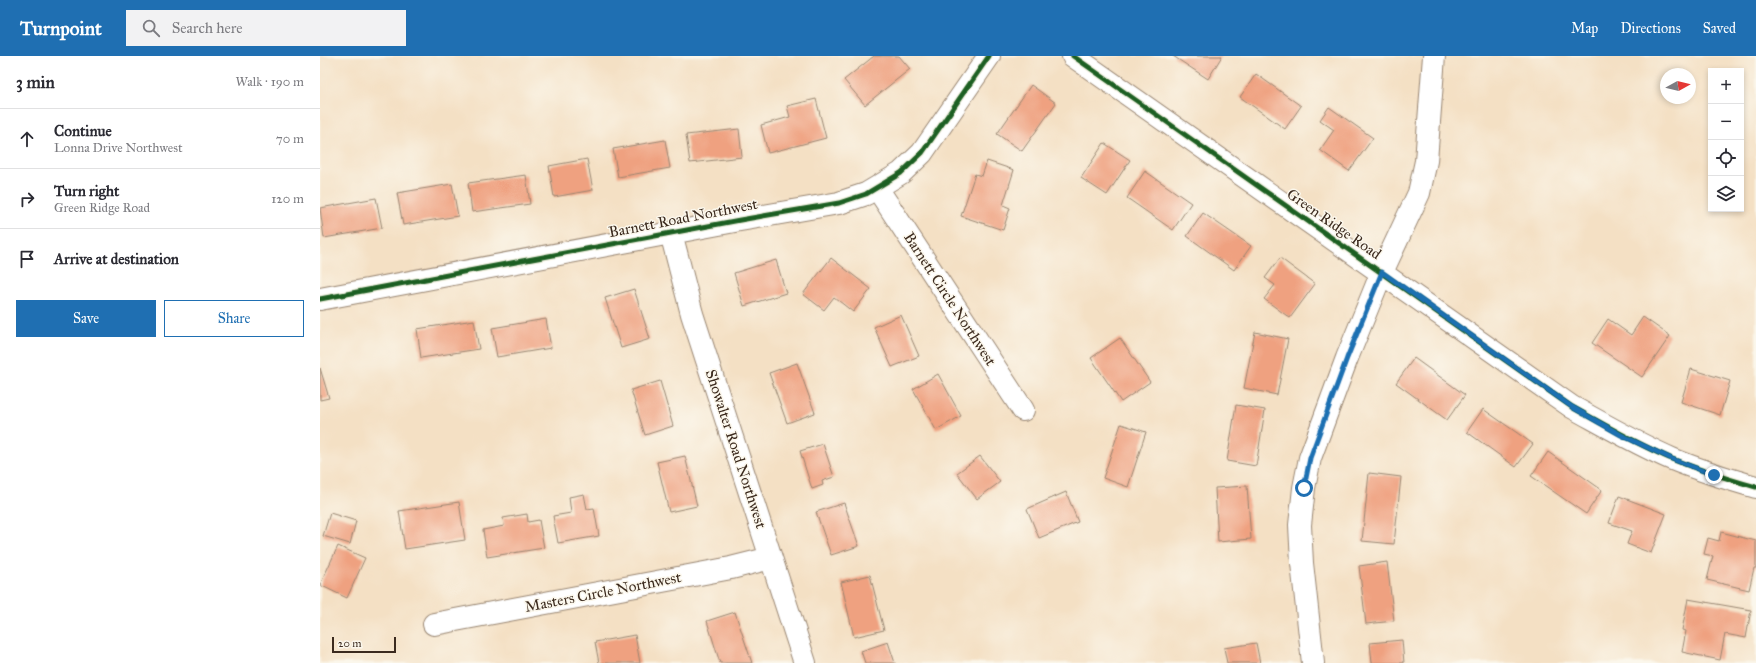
<!DOCTYPE html>
<html lang="en">
<head>
<meta charset="utf-8">
<style>
  :root { --surface:#fff; --page:#f2f2f3; --text:#2b2b33; --muted:#7c7c81; --line:#e1e1e2; --accent:#1f6fb2 }
  body { margin:0; font-family:"IM FELL Great Primer",serif; background:var(--page); color:var(--text) }
  .controls { position:absolute; right:12px; top:12px; display:grid; overflow:hidden; border-radius:0px; box-shadow:0 2px 6px #0003 }
  .controls button { width:36px; height:36px; display:grid; place-items:center; padding:0; border:0; border-bottom:1px solid var(--line); background:var(--surface); color:var(--text); font:20px sans-serif }
  .compass { position:absolute; left:1340px; top:12px; width:36px; height:36px; border-radius:50%; background:var(--surface); box-shadow:0 2px 6px #0003; rotate:82deg }
  .scale { position:absolute; left:12px; bottom:10px; width:64px; box-sizing:border-box; padding-left:4px; border:2px solid #3b2a1e; border-top:0; font-size:11px; line-height:14px; white-space:nowrap; color:#3b2a1e; -webkit-text-stroke:3px #fbf7ec; paint-order:stroke }
  .stop { position:absolute; width:12px; height:12px; margin:-9px; border:3px solid #1f6fb2; border-radius:50%; background:#fff }
  .stop.end { background:#1f6fb2; border-color:#fff; box-shadow:0 1px 4px #0008 }
  .list { margin:0; padding:0; list-style:none }
  h2 { display:flex; justify-content:space-between; align-items:center; height:52px; margin:0; padding:0 16px; font-size:17px }
  h2 small { font-size:13px; font-weight:400; color:var(--muted) }
  .list li { display:grid; grid-template-columns:26px 1fr auto; gap:12px; align-items:center; box-sizing:border-box; height:60px; padding:0 16px; border-top:1px solid var(--line) }
  .list b { display:block; font-size:15px; white-space:nowrap }
  .list p { margin:0; font-size:13px; white-space:nowrap; color:var(--muted) }
  .list em { font-size:13px; font-style:normal; color:var(--muted) }
  .actions { display:flex; gap:8px; padding:12px 16px }
  .actions a { flex:1; padding:9px 0; border:1px solid var(--accent); border-radius:0px; text-align:center; font-size:14px; color:var(--accent) }
  .actions .main { background:var(--accent); color:#fff }
  .icon { flex:none; width:22px; height:22px; fill:none; stroke:currentColor; stroke-width:2; stroke-linecap:round; stroke-linejoin:round }
  .map { position:relative; flex:none; width:1436px; height:607px; overflow:hidden }
  header { display:flex; align-items:center; gap:24px; box-sizing:border-box; height:56px; padding:0 20px; background:var(--accent); color:#fff }
  header strong { font-size:19px }
  nav { display:flex; gap:22px; margin-inline-start:auto; font-size:14px }
  .search { width:280px; height:36px; background:var(--page); display:flex; align-items:center; gap:10px; box-sizing:border-box; padding:0 14px; border-radius:0px; color:var(--muted); font-size:15px }
  main { display:flex }
  aside { flex:1; background:var(--surface) }
  .map>svg:first-child { display:block }
  .building { fill:#efa180 }
  .lines { fill:none; stroke-linecap:round; stroke-linejoin:round }
  .minor-casing { stroke:#988571; stroke-width:24 }
  .minor { stroke:#fff; stroke-width:22 }
  .cycleway-casing { stroke:#fbf7ec; stroke-width:8 }
  .cycleway { stroke:#1b5e20; stroke-width:5 }
  .route { stroke:#1f6fb2; stroke-width:5 }
  .labels { text-anchor:middle; stroke-width:3; stroke-linejoin:round; paint-order:stroke }
  .street-label { font-size:15px; fill:#3b2a1e; stroke:#fbf7ec }
</style>
</head>
<body>
<header>
<strong>Turnpoint</strong>
<div class="search"><svg class="icon" aria-label="search" viewBox="0 0 24 24"><circle cx="10" cy="10" r="6"/><path d="M15 15l6 6"/></svg>Search here</div>
<nav><a>Map</a><a>Directions</a><a>Saved</a></nav>
</header>
<main>
<aside>
<h2>3 min<small>Walk · 190 m</small></h2>
<ul class="list">
<li><svg class="icon" aria-label="ahead" viewBox="0 0 24 24"><path d="M12 20V5M6 11l6-6 6 6"/></svg><div><b>Continue</b><p>Lonna Drive Northwest</p></div><em>70 m</em></li>
<li><svg class="icon" aria-label="right" viewBox="0 0 24 24"><path d="M7 20v-9h11M14 6l5 5-5 5"/></svg><div><b>Turn right</b><p>Green Ridge Road</p></div><em>120 m</em></li>
<li><svg class="icon" aria-label="arrive" viewBox="0 0 24 24"><path d="M6 21V4h12l-3 4 3 4H6"/></svg><div><b>Arrive at destination</b></div></li>
</ul>
<div class="actions"><a class="main">Save</a><a>Share</a></div>
</aside>
<div class="map">
<svg width="1436" height="607" viewBox="0 0 1436 607">
  <rect width="100%" height="100%" fill="#fbf7ec"/>
  <filter id="ink" filterUnits="userSpaceOnUse"><feTurbulence type="fractalNoise" baseFrequency=".025" numOctaves="2"/><feDisplacementMap in="SourceGraphic" scale="8" xChannelSelector="R" yChannelSelector="G"/><feConvolveMatrix kernelMatrix="1 2 1 2 8 2 1 2 1" color-interpolation-filters="sRGB"/></filter>
  <filter id="wash" filterUnits="userSpaceOnUse"><feTurbulence type="fractalNoise" baseFrequency=".012" numOctaves="4" result="noise"/><feDisplacementMap in="SourceGraphic" scale="16" xChannelSelector="R" yChannelSelector="G"/><feGaussianBlur stdDeviation="0.9" result="paint"/><feColorMatrix in="noise" values="0 0 0 0 0 0 0 0 0 0 0 0 0 0 0 0 0 1.4 0 .05"/><feComposite in="paint" operator="in"/></filter>
  <g filter="url(#wash)">
    <rect width="100%" height="100%" fill="#f4e0c4"/>
    <g id="blocks">
      <path class="building" d="M554 0H579L590 13 545 49 524 24Z
        M853 0H902L888 23Z
        M936 18 981 50 965 73 920 41Z
        M711 29 736 47 702 95 677 78Z
        M496 43 506 82 448 97 441 69 470 61 467 50Z
        M1009 51 1053 82 1029 115 1000 94 1014 74 1000 64Z
        M419 73 422 101 370 107 366 79Z
        M345 84 350 112 298 121 293 93Z
        M784 87 810 104 787 139 761 122Z
        M267 103 273 134 234 141 229 110Z
        M667 105 694 114 683 149 690 152 683 174 641 160 655 118 662 120Z
        M825 115 871 147 853 174 807 142Z
        M206 119 210 148 152 156 148 127Z
        M132 128 138 160 83 169 77 137Z
        M56 142 62 172 4 182 0 152Z
        M883 157 931 190 914 214 867 180Z
        M511 202 551 233 533 256 514 241 504 254 483 238Z
        M960 202 995 228 970 262 944 243 955 229 945 222Z
        M456 204 466 237 424 250 414 217Z
        M314 233 330 283 301 292 285 242Z
        M581 259 599 300 572 311 554 271Z
        M1323 261 1350 280 1322 321 1272 287 1288 263 1311 279Z
        M226 263 231 292 177 301 172 272Z
        M154 264 159 293 101 302 97 273Z
        M935 276 968 283 957 339 924 332Z
        M800 282 830 326 801 346 771 302Z
        M1094 302 1145 339 1127 364 1076 327Z
        M477 307 495 357 467 367 449 317Z
        M0 312 9 342 0 344Z
        M1371 313 1410 325 1400 359 1361 346Z
        M618 318 641 360 616 374 593 333Z
        M340 325 353 370 325 379 311 334Z
        M916 349 945 354 936 410 907 405Z
        M1163 353 1213 388 1196 411 1147 376Z
        M801 368 826 376 808 431 783 422Z
        M503 388 514 421 502 425 503 429 492 433 480 395Z
        M1228 396 1282 434 1266 458 1211 420Z
        M365 400 377 450 349 456 337 406Z
        M660 400 680 426 657 443 637 417Z
        M1049 417 1081 421 1074 488 1042 485Z
        M927 430 931 483 898 486 895 432Z
        M746 436 758 466 719 482 707 453Z
        M264 438 267 453 274 452 279 480 238 487 233 460 251 457 249 441Z
        M1299 440 1346 458 1331 497 1307 488 1312 475 1289 467Z
        M139 446 145 484 85 493 79 455Z
        M524 447 539 490 511 499 496 456Z
        M10 457 36 465 30 488 3 480Z
        M207 458 208 466 219 464 224 492 167 501 163 474 184 470 183 462Z
        M1401 476 1436 485V512H1434L1429 534 1387 524 1393 500 1384 498 1388 482 1399 485Z
        M18 490 45 502 27 542 0 529Z
        M1067 506 1074 565 1046 568 1039 510Z
        M550 519 564 574 534 581 521 526Z
        M1368 543 1431 554 1426 582 1405 578 1400 604 1362 596 1366 575 1362 574Z
        M415 556 432 607H400L387 565Z
        M315 579 320 607H279L275 586Z
        M1082 584 1084 607H1052L1050 587Z
        M568 586 575 607H545L541 595Z
        M936 587 940 607H907L904 592Z"/>
    </g>
  </g>
  <g filter="url(#ink)">
    <use href="#blocks" fill-opacity="0" stroke="#988571" stroke-width="1"/>
    <g class="lines">
      <g class="minor-casing">
        <path id="minor" d="M753 0 1252 351C1285 369 1317 388 1352 403 1379 414 1408 423 1436 431
          M557 132 703 354
          M351 177 372 258 485 607
          M0 243 420 164 519 147 546 138 581 117 602 97 669 0
          M114 568 411 512 451 502
          M993 607 982 507 980 469 984 432 990 402 1027 302 1062 216 1099 137 1106 105 1114 0"/>
      </g>
      <use href="#minor" class="minor"/>
      <g class="cycleway-casing">
        <path id="cycleway" d="M753 0 1252 351C1285 369 1317 388 1352 403 1379 414 1408 423 1436 431
          M0 243 420 164 519 147 546 138 581 117 602 97 669 0"/>
      </g>
      <use href="#cycleway" class="cycleway"/>
    </g>
  </g>
  <g class="lines" filter="url(#ink)">
    <path class="route" d="M984 432 990 402 1027 302 1062 216 1252 351 1301 379 1352 403 1394 419"/>
  </g>
  <g class="labels">
    <g class="street-label">
      <text transform="translate(363 162) rotate(-11)" y="5">Barnett Road Northwest</text>
      <text transform="translate(1014 168) rotate(35)" y="5">Green Ridge Road</text>
      <text transform="translate(630 243) rotate(57)" y="5">Barnett Circle Northwest</text>
      <text transform="translate(416 393) rotate(72)" y="5">Showalter Road Northwest</text>
      <text transform="translate(283 536) rotate(-11)" y="5">Masters Circle Northwest</text>
    </g>
  </g>
</svg>
<div class="controls">
<button>+</button>
<button>−</button>
<button><svg class="icon" aria-label="locate" viewBox="0 0 24 24"><circle cx="12" cy="12" r="6"/><path d="M12 2v4M12 18v4M2 12h4M18 12h4"/></svg></button>
<button><svg class="icon" aria-label="layers" viewBox="0 0 24 24"><path d="M12 4l9 5-9 5-9-5zM3 14l9 5 9-5"/></svg></button>
</div>
<svg class="compass" viewBox="-18 -18 36 36"><path d="M0-13l5 13h-10z" fill="#e53935"/><path d="M0 13l5-13h-10z" fill="#7c7c81"/></svg>
<div class="scale">20 m</div>
<div class="stop" style="left:984px;top:432px"></div>
<div class="stop end" style="left:1394px;top:419px"></div>
</div>
</main>
</body>
</html>
